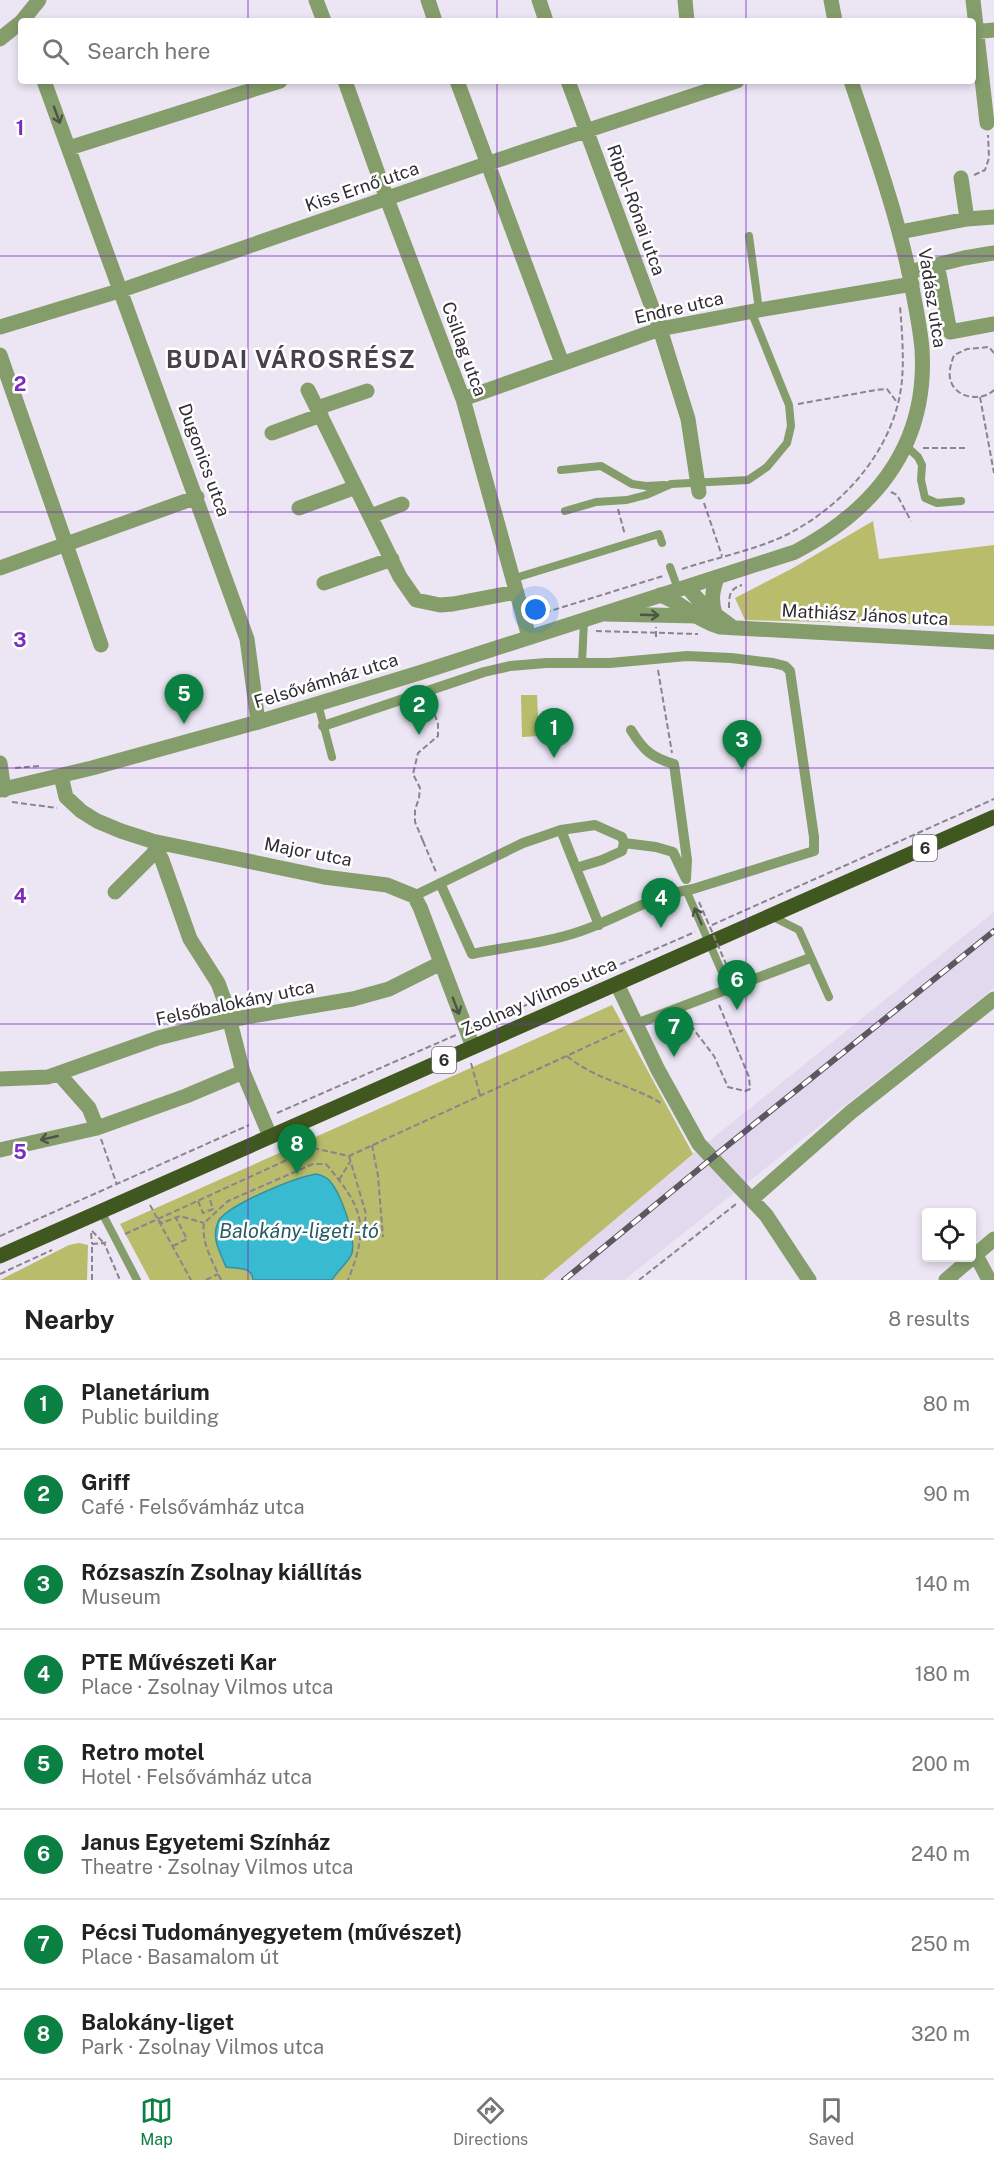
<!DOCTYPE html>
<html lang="en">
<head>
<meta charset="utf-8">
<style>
  :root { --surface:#fff; --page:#f2f2f2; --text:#222; --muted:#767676; --line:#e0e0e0; --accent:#0b8043 }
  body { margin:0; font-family:"Public Sans",sans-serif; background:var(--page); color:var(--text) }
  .controls { position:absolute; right:18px; bottom:18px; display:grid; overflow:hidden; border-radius:6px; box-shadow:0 3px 9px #0003 }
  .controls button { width:54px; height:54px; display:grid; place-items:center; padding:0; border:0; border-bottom:2px solid var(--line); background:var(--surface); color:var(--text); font:30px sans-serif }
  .you { position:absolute; left:536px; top:610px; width:21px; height:21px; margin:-15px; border:4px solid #fff; border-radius:50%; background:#1a73e8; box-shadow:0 0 0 9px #1a73e833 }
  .badge { display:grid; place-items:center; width:39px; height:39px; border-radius:50%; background:var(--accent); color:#fff; font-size:20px; font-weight:700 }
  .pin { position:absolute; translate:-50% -50px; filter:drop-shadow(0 2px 3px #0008) }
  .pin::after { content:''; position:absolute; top:32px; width:21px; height:18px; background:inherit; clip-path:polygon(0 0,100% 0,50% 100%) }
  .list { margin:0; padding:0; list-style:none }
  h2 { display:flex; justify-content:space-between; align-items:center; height:78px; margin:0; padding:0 24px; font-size:26px }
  h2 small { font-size:20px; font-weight:400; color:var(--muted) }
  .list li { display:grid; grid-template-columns:39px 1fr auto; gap:18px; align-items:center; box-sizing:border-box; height:90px; padding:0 24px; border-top:2px solid var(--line) }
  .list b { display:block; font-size:22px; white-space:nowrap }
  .list p { margin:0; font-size:20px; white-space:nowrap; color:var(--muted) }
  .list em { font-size:20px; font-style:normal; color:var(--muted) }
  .icon { flex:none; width:33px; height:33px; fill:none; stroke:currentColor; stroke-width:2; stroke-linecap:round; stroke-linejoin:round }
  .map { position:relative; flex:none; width:994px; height:1280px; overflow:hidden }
  .search { position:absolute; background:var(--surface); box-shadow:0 3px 9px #0003; left:18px; right:18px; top:18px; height:66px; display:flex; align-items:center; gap:15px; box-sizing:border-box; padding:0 21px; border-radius:6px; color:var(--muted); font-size:22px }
  .sheet { height:798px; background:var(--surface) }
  nav { display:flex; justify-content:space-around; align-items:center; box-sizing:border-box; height:84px; border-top:2px solid var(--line); background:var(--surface); font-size:16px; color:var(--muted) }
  nav a { display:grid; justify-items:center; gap:3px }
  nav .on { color:var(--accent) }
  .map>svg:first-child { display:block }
  .built { fill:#e3d9ee }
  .green { fill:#b8bc6b }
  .water { fill:#38bad0; stroke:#3690a1; stroke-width:1.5 }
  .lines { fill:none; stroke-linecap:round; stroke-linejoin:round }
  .path { stroke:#89848e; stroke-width:2; stroke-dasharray:6 3; stroke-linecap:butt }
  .service { stroke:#859d6a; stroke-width:8 }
  .pedestrian { stroke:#859d6a; stroke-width:10 }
  .minor { stroke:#859d6a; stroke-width:15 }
  .tertiary { stroke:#859d6a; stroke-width:15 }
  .primary { stroke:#40581f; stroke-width:15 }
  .rail-casing { stroke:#5c5860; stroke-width:6 }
  .rail { stroke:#fff; stroke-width:4; stroke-dasharray:11; stroke-linecap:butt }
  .path-bridge { stroke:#89848e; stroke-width:2; stroke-dasharray:6 3; stroke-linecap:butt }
  .oneway { stroke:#4e5446 }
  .grid { fill:none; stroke:#7b2cbf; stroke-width:1.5; stroke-opacity:0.55 }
  .labels { text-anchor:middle; stroke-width:5; stroke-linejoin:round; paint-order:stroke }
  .shield { fill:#fff; stroke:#6e6c70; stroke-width:1.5 }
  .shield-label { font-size:16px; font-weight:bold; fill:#302d33 }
  .street-label { font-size:18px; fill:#302d33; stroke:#fff }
  .water-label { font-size:20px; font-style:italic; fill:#285c65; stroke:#fff }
  .district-label { font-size:24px; font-weight:bold; letter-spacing:1.5px; fill:#46414d; stroke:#fff }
  .grid-label { font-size:20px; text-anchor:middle; font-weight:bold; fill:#7b2cbf; stroke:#fff; stroke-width:5; stroke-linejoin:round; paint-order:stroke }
</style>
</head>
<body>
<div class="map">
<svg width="994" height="1280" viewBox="0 0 994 1280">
  <rect width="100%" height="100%" fill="#ece5f4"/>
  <path class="built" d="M994 912V988L624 1280H543L693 1154Z"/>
  <path class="green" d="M873 521 879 559 994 545V626L745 620 735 598 793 568Z
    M521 695H537L539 736 522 737Z
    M612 1005 693 1154 543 1280H150L120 1224Z
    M79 1243 88 1245 87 1280H0L69 1245Z"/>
  <path class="water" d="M316 1174C320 1175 326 1177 329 1180 341 1193 356 1236 352 1253 349 1262 337 1271 332 1280H253C252 1266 237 1269 226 1267 220 1252 211 1238 218 1222 226 1205 297 1177 316 1174Z"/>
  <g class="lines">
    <path class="path" d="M974 175 985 170 989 158 988 135
      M994 353 989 347 967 349 954 355C951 364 947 374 952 384 959 399 983 401 994 390
      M980 397 994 473
      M798 404 876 390 887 389 896 401
      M923 448H965
      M891 492 897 495 911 521
      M704 503 722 556
      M618 509 625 535
      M682 569C715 558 751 551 782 537 843 508 896 448 902 380 904 356 902 331 900 306
      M729 608C729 596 729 589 742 585
      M538 619 550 611 663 576
      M596 631 698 634
      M656 637V627
      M658 670 672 753
      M15 768 39 766
      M12 802 57 808
      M423 841 415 822V810L419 798 420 788 413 774 418 753 438 736V724L430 701
      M423 841 436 872
      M712 925 994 799
      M685 1018 714 1056 728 1087 745 1091 750 1089 749 1077 719 1005
      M480 1025 695 932
      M567 1056C594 1079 631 1085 661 1103
      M471 1063 480 1095
      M277 1113 456 1035
      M101 1139 117 1185
      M372 1145 378 1176 383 1237
      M349 1156 366 1214 365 1222 361 1226
      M339 1180 350 1162
      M198 1201 203 1213 213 1209 209 1197
      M150 1205 191 1280
      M158 1220 162 1223 180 1216 204 1223
      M92 1231 104 1243 106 1242
      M91 1233 92 1244
      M125 1234 313 1148 349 1156 623 1030
      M0 1236 249 1125
      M173 1246 187 1239 176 1218
      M0 1274 52 1250
      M92 1280V1244L104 1243 120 1280
      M206 1280 218 1274
      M221 1280C213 1262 201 1243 204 1223L228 1201 313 1164H326C363 1208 370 1225 348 1280
      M639 1280 736 1204"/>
    <path class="service" d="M749 236 759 310
      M905 445 918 457 922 465 921 480 925 498 937 503 961 501
      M561 470 601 466 632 484 646 486 664 485
      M565 511 596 502 627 500 646 495 671 484 748 480 767 467 787 443 791 426 789 405 751 311
      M670 567 678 589
      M512 579 659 534 662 543
      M582 663 584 621
      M318 704 332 757
      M686 890 729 988
      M771 916 799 930 829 997
      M101 1211 137 1280"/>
    <path class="pedestrian" d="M323 726 484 672 510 666 546 663H610L687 656 731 658 773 663 785 666 790 671 814 837V851L693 889C651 895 613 922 572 934 540 944 504 947 472 954L440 883
      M631 730C643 750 652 758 674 764L687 860 686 879
      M624 843 656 847 673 852 685 877
      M576 868 599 925
      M414 896 523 843 561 830 595 825 622 837 624 843 622 851 602 860 576 868 561 830
      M636 1024 810 958"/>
    <path class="minor" d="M316 0 324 21
      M428 0 435 21
      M539 0 546 21
      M685 0 687 21
      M973 0 987 123
      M973 32 994 30
      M44 81 247 639 258 722
      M345 81 387 199 463 399 529 637
      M457 81 562 363
      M568 81 660 329 688 419 699 492
      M69 148 280 81
      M961 178 967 219 994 217
      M900 232 967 219
      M933 267 939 274 950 332 994 324
      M909 272 964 258 994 253
      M0 327 122 290 486 164 737 81
      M0 355 101 645
      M308 390 400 577 416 600 440 605 453 604 516 592
      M463 399 660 329 759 310 912 284
      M317 408 367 391
      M272 433 321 415
      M299 508 356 487
      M371 516 402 504
      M0 568 197 497
      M324 583 392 559
      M606 614 697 616
      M0 763 4 790
      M61 776 66 797 81 811 97 821 121 831 152 841 324 877 387 885 414 896 420 907 473 1047
      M152 841 162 860 190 939 218 983 225 1002 243 1072 270 1136
      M115 892 157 850
      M617 984 658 1070 699 1144 766 1215 809 1280
      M59 1074 89 1108 97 1128
      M0 1079 48 1077 158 1038 229 1020 353 999 389 989 441 963
      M0 1150 97 1128 186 1096 243 1072
      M752 1199 851 1112 994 999
      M976 1255 989 1280
      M946 1280 994 1239"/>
    <path class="tertiary" d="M831 0 835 21
      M22 21 39 0
      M0 39 21 22
      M687 587 704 606 731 626
      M660 595C682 602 697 621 720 627L994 642
      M715 614C711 600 712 592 717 578
      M0 790 92 768 258 722 419 673 795 552C876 509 928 445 922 349 920 326 915 304 911 282 897 213 873 147 851 81"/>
    <path class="primary" d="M0 1256 994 817"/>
    <g class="rail-casing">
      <path id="rail" d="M564 1280 722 1150 994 931"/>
    </g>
    <use href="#rail" class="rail"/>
    <path class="path-bridge" d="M699 902 730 973"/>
  </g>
  <defs><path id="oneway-shaft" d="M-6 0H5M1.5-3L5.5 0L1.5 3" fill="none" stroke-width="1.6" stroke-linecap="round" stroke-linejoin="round" transform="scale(1.5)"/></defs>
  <g class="oneway">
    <use href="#oneway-shaft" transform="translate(57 115) rotate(70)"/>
    <use href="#oneway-shaft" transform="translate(650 615) rotate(2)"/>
    <use href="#oneway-shaft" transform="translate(698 916) rotate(-114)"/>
    <use href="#oneway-shaft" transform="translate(456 1006) rotate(69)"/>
    <use href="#oneway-shaft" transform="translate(49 1138) rotate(167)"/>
  </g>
  <path class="grid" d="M248 0V21M497 0V21M746 0V21M248 81V1280M497 81V1280M746 81V1280M0 256H994M0 512H994M0 768H994M0 1024H994"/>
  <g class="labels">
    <g class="shield">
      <rect x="913" y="835" width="24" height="26" rx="4.5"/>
      <rect x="432" y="1047" width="24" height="26" rx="4.5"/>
    </g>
    <g class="shield-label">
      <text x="925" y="854">6</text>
      <text x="444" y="1066">6</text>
    </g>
    <g class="street-label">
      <text transform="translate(362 187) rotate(-19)" y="6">Kiss Ernő utca</text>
      <text transform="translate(636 210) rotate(70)" y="6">Rippl-Rónai utca</text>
      <text transform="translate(932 298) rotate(81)" y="6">Vadász utca</text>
      <text transform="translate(679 308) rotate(-13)" y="6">Endre utca</text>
      <text transform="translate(464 349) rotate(70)" y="6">Csillag utca</text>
      <text transform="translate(204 460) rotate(70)" y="6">Dugonics utca</text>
      <text transform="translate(865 615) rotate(3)" y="6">Mathiász János utca</text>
      <text transform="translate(326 681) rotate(-17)" y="6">Felsővámház utca</text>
      <text transform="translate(308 852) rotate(11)" y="6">Major utca</text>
      <text transform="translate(539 997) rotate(-24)" y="6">Zsolnay Vilmos utca</text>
      <text transform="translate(235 1003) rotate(-12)" y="6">Felsőbalokány utca</text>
    </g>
    <g class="water-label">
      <text x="299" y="1238">Balokány-ligeti-tó</text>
    </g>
    <g class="district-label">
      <text x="291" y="368">BUDAI VÁROSRÉSZ</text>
    </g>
  </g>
  <g class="grid-label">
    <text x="20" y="135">1</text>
    <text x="20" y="391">2</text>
    <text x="20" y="647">3</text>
    <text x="20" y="903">4</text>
    <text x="20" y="1159">5</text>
  </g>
</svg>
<div class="controls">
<button><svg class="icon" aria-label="locate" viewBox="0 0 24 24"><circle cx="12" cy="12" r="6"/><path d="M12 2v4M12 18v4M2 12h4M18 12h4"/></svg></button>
</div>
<div class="you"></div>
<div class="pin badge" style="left:554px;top:758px">1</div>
<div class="pin badge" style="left:419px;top:735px">2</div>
<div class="pin badge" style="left:742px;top:770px">3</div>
<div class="pin badge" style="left:661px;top:928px">4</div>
<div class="pin badge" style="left:184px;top:724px">5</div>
<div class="pin badge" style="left:737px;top:1010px">6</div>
<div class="pin badge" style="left:674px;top:1057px">7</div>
<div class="pin badge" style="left:297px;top:1174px">8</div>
<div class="search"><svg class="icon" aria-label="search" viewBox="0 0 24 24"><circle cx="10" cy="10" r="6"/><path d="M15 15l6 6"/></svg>Search here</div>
</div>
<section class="sheet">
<h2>Nearby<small>8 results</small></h2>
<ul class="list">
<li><span class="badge">1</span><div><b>Planetárium</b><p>Public building</p></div><em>80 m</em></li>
<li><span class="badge">2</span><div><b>Griff</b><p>Café · Felsővámház utca</p></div><em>90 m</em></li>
<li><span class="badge">3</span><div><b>Rózsaszín Zsolnay kiállítás</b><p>Museum</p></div><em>140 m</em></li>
<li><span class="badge">4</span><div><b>PTE Művészeti Kar</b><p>Place · Zsolnay Vilmos utca</p></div><em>180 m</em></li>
<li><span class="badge">5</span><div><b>Retro motel</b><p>Hotel · Felsővámház utca</p></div><em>200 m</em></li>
<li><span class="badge">6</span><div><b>Janus Egyetemi Színház</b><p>Theatre · Zsolnay Vilmos utca</p></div><em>240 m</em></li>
<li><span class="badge">7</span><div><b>Pécsi Tudományegyetem (művészet)</b><p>Place · Basamalom út</p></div><em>250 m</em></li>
<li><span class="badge">8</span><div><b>Balokány-liget</b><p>Park · Zsolnay Vilmos utca</p></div><em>320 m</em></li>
</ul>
</section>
<nav>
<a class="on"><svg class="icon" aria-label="map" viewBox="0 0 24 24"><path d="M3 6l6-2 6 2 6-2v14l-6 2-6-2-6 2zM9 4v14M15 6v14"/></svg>Map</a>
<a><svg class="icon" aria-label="directions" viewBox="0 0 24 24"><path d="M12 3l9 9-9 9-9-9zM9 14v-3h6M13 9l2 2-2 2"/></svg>Directions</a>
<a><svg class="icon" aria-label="saved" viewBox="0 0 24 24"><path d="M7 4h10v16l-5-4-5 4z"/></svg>Saved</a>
</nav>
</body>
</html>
